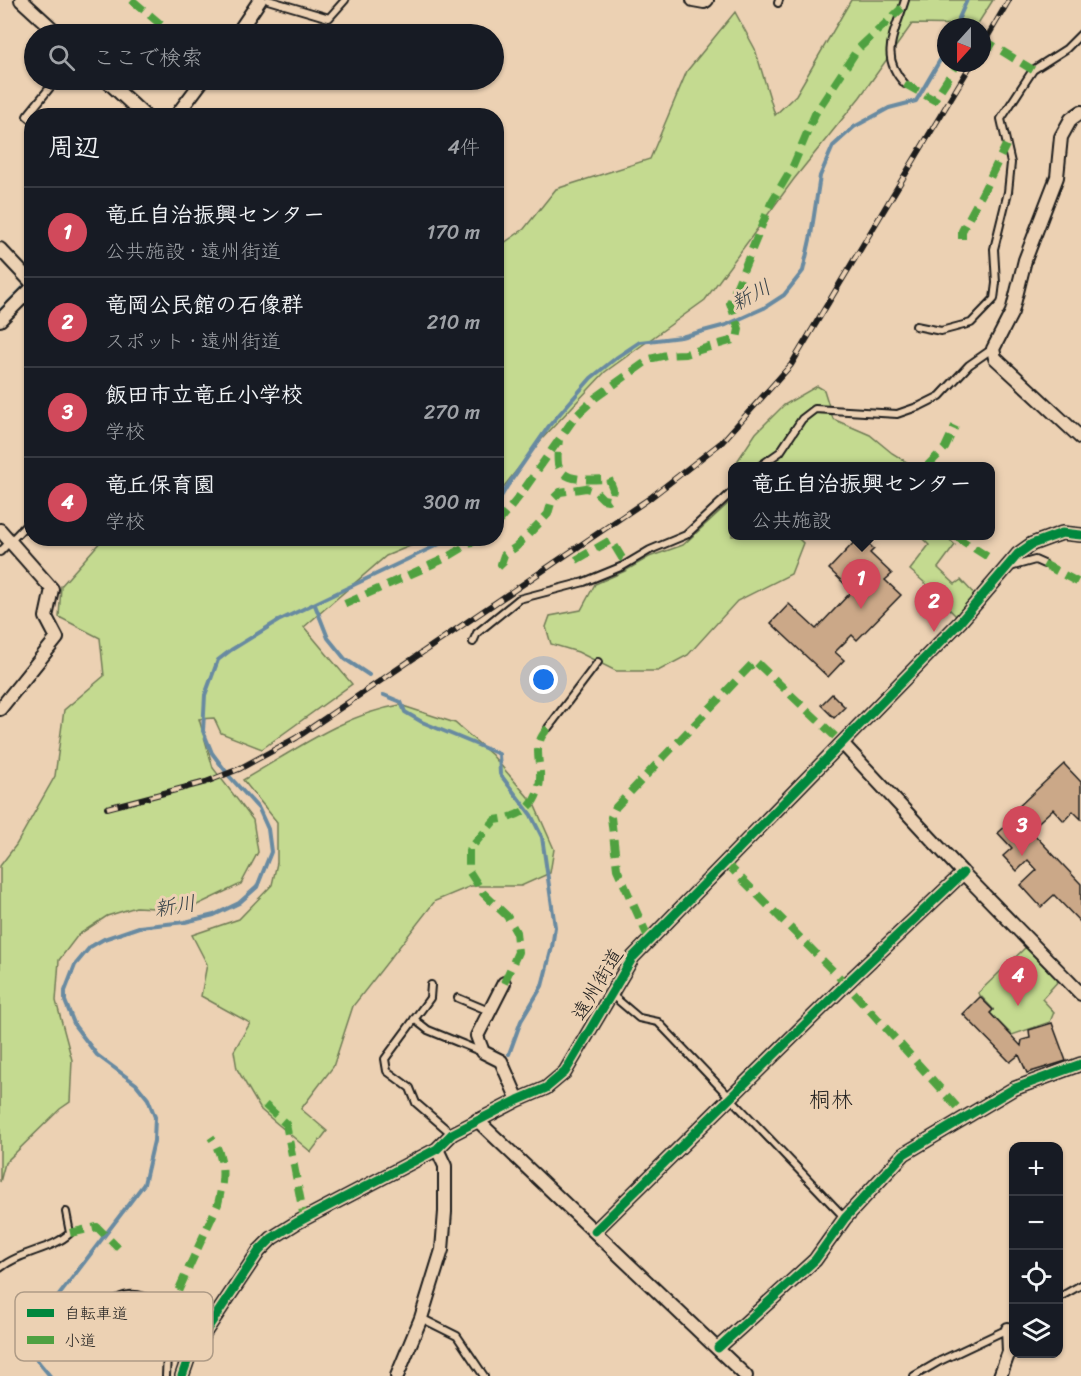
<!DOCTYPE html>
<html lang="ja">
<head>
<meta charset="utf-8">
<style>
  :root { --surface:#171b24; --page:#20242c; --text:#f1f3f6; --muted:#9ea1a6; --line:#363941; --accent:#d1495b }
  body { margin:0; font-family:Sriracha,"Klee One",sans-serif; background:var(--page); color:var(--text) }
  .controls { position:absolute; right:18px; bottom:18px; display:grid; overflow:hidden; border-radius:12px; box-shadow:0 2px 4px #0004 }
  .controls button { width:54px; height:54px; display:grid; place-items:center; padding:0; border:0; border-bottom:2px solid var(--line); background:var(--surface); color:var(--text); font:30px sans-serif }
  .compass { position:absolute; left:937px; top:18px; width:54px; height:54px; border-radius:50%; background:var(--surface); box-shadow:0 2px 4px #0004; rotate:201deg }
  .you { position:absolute; left:544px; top:680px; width:21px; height:21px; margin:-15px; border:4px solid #fff; border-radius:50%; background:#1a73e8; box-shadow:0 0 0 9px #1a73e833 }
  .badge { display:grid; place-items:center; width:39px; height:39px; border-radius:50%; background:var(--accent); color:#fff; font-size:20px; font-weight:700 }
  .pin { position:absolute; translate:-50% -50px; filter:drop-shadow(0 2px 3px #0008) }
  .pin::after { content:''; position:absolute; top:32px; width:21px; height:18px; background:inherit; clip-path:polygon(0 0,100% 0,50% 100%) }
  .popup { position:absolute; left:728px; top:462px; width:267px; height:78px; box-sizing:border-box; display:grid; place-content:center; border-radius:12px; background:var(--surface); filter:drop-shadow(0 2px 4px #0005); font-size:20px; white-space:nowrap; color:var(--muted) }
  .popup b { font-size:22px; color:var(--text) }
  .popup::after { content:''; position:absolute; left:50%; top:100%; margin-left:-12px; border:12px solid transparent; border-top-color:var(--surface) }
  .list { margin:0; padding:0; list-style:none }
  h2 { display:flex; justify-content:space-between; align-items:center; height:78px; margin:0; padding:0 24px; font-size:26px }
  h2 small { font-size:20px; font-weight:400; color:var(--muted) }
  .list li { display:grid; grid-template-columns:39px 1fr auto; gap:18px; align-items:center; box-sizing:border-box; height:90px; padding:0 24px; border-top:2px solid var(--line) }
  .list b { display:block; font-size:22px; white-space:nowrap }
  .list p { margin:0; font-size:20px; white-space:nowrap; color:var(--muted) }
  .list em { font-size:20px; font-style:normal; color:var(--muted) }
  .icon { flex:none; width:33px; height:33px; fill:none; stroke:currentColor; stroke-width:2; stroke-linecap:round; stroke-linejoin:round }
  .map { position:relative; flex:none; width:1081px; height:1376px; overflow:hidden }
  .search { position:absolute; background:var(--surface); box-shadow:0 2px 4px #0004; left:24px; top:24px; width:480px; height:66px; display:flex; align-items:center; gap:15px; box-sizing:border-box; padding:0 21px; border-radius:33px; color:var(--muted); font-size:22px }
  .panel { position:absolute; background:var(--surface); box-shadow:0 2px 4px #0004; left:24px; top:108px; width:480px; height:438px; border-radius:24px }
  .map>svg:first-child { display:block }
  .green { fill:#c4da90; stroke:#707b56; stroke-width:1.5 }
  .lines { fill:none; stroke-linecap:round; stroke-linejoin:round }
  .stream { stroke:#688aa1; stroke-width:4 }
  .building { fill:#cba888; stroke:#1c1c1c; stroke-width:1.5 }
  .lane-casing { stroke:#1c1c1c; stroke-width:10 }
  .street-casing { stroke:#1c1c1c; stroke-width:16 }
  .lane { stroke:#ecd1b3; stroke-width:6 }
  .street { stroke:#ecd1b3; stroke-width:12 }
  .rail-casing { stroke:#1c1c1c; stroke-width:6 }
  .rail { stroke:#ecd1b3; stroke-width:4; stroke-dasharray:11; stroke-linecap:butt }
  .quiet { stroke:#4fa141; stroke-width:8; stroke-dasharray:15 8; stroke-linecap:butt }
  .cycleway-casing { stroke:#ecd1b3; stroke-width:13 }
  .cycleway { stroke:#00873e; stroke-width:9 }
  .labels { text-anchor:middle; stroke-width:6; stroke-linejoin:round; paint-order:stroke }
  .street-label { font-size:20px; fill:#1c1c1c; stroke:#ecd1b3 }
  .water-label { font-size:21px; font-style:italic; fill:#354148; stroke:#ecd1b3 }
  .quarter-label { font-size:22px; fill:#1c1c1c; stroke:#ecd1b3 }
  .key { fill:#ecd1b3; stroke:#ae9b86; stroke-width:1.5 }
  .key-label { font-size:16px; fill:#1c1c1c }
</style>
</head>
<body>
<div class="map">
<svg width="1081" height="1376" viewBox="0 0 1081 1376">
  <rect width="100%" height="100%" fill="#ecd1b3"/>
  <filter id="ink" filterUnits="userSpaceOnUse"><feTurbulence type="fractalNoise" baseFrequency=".0167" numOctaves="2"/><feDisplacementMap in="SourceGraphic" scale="12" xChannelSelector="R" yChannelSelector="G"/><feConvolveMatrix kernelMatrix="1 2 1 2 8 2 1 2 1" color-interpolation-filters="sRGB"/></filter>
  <g filter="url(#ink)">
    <path class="green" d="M851 0H993L977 25 912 24 860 97 794 179 705 300 605 372 540 441 497 495V248L524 229 556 189 650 159 687 71 735 12 755 49 775 115 796 95Z
      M817 386 824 390 833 419 870 435 892 453 913 466H734L756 433 784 405Z
      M732 500V536H796L803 543 791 574 737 601 688 655 658 671H616L578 652 551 644 546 627 550 616 581 610 595 584 625 571 649 557 683 545Z
      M920 536H946L955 545 938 568 955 584 961 580 975 595 956 616 940 600 931 607 925 598 933 590 910 570 929 545Z
      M111 538 427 539 386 556 304 627 352 684 262 749 221 733 214 718 199 719 213 768 253 820 258 852 241 884 197 905 173 909 136 907 107 916 78 935 59 960 56 1001 72 1060 70 1102 60 1109 5 1163 0 1182V866L16 845 55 776 64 710 104 676 100 638 59 617 61 586 102 540Z
      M400 705 455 723 492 755 534 804 554 849 550 873 521 886H471L435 901 353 1006 333 1067 301 1109 327 1131 311 1152 261 1110 237 1069 234 1051 250 1023 201 996 207 964 192 935 239 919 272 885 277 863V822L243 780C292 752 344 714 400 705Z
      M1026 947 1059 980 1042 999 1054 1012 1050 1022 1012 1035 990 1013 993 1009 978 993Z"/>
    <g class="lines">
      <path class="stream" d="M955 27 967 0
        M0 311 26 285
        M496 505 508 485 549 426 591 378 616 358 640 342 681 337 726 325 764 308 784 295 803 271 811 235 820 176 833 146 854 127 889 108 916 101 946 50
        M315 605 328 638 345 659 369 675
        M384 695 401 702 405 712 422 722 499 754 500 774 531 815 542 837 555 927 552 947 542 986 521 1021 509 1054
        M50 1376C36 1358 25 1352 34 1328L144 1184 154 1141 155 1117 148 1099 136 1084 97 1055 75 1026 65 1001V991L75 965 90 947 104 939 139 927 185 922 214 915 239 903 257 887 271 852 268 829 259 809 230 777 212 753 203 731 205 695 218 660 231 650 278 621 452 538"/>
    </g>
    <path class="building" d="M860 536 874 549 870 553 892 574 885 580 901 595 857 640 852 635 835 652 844 660 828 677 771 623 789 604 816 629 852 591 829 569Z
      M832 694 845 707 834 718 821 705Z
      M1064 764 1081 782V819L1073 811 1064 821 1053 809 1030 830 1081 884V923L1054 895 1041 907 1021 885 1037 870 1028 860 1017 871 1003 856 1012 848 998 833 1020 813 1016 809Z
      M980 997 993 1010 990 1013 1021 1046 1022 1040 1030 1038 1029 1030 1052 1023 1066 1061 1027 1073 1019 1055 1010 1062 963 1014Z"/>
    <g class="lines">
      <g class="lane-casing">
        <path id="lane" d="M268 0 329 18 345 0
          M905 0C895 33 878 56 905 84
          M778 3 779 0
          M32 120 27 116 56 80
          M916 326 941 331 971 323 994 299 996 283 994 249 1008 192 1011 163 1001 119 1033 70 1066 49 1081 34
          M760 466 780 452 802 419 815 409 897 414 920 406 940 396 969 365 992 349
          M0 552 32 519
          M1010 567 1035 560 1044 564
          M473 642 477 633 519 599 584 582 623 566 650 550 686 535 732 492
          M548 728 598 662
          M431 985 430 998 385 1059 387 1071 410 1088 416 1103 452 1134
          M612 995 639 1018 658 1022 845 1218
          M458 998 489 1011
          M414 1019 428 1030 482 1052
          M0 1268C21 1251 52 1250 70 1233L66 1212
          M1058 1298 1081 1285
          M117 1299C136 1288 153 1300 169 1311L166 1376
          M421 1318 457 1336 484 1376
          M914 1376 940 1361 1014 1326"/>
      </g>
      <g class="street-casing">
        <path id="street" d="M21 0 58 34
          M693 0 704 2 707 0
          M237 34 260 0
          M106 80 145 116
          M1081 112 1071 119 1061 137 1057 177 1025 260 1012 312 993 349 995 358 1081 438
          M176 116 203 80
          M0 249 32 283
          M0 320 32 288
          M0 530 52 589 46 617 57 638 0 709
          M842 743 963 873 1081 994
          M504 983 477 1036 483 1052 501 1061 518 1100
          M477 1120 746 1376
          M595 1231 846 984 963 873
          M718 1348 815 1260 845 1218 904 1154 1013 1089 1081 1064
          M182 1376 189 1356 259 1251 272 1238 296 1223 437 1149 452 1134 518 1100 546 1088 565 1072 633 957 960 622 1018 554 1032 544 1062 533 1081 535
          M397 1376 421 1318 442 1250 445 1212V1166L437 1149
          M1000 1376 1009 1352 1008 1329"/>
      </g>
      <use href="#lane" class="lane"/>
      <use href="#street" class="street"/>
      <g class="rail-casing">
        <path id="rail" d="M982 46 1009 0
          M107 808 206 782 239 769 296 738 650 498 722 442 791 365 972 63"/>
      </g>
      <use href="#rail" class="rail"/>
      <path class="quiet" d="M132 0 172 34
        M982 39 1033 70
        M905 84 934 100 958 63
        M962 239V231L983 192 1006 145
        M927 466 945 448 955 426
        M496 525 518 498 575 417 595 398 650 359 666 355 685 354 737 339 739 329 730 303 771 203 793 166 815 114 857 50 902 8
        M955 536 988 557
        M576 560 609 541 613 543 622 558 629 562
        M1044 564 1081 584
        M504 567 501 564 504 555 516 547 548 514 552 500 560 492 586 488 595 491 603 499 608 500 612 497 613 489 609 479C594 479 562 484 558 464 557 456 558 447 559 440
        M345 604 444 559 479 538
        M725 862 846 984 965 1116
        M649 939 617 869 611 817 616 807 755 661 842 743
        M504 983 518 952 516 932 507 916 483 893 469 871V850L495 820C520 817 538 808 540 779 541 766 535 753 540 741 541 736 545 732 548 728
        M265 1105 286 1124 304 1218
        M70 1233 97 1227 118 1248
        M169 1311 218 1204C224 1179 226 1159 211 1137"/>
      <g class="cycleway-casing">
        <path id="cycleway" d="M595 1231 846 984 963 873
          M718 1348 815 1260 845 1218 904 1154 1013 1089 1081 1064
          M182 1376 189 1356 259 1251 272 1238 296 1223 437 1149 452 1134 518 1100 546 1088 565 1072 633 957 960 622 1018 554 1032 544 1062 533 1081 535"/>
      </g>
      <use href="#cycleway" class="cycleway"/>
    </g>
  </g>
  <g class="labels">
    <g class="street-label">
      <text transform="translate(597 984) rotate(-59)" y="7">遠州街道</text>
    </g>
    <g class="water-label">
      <text transform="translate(751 295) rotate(-28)" y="7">新川</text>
      <text transform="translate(175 906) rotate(-9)" y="7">新川</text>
    </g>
    <g class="quarter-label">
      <text x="831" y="1107">桐林</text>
    </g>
  </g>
  <rect x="15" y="1292" width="198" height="69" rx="9" class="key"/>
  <rect x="27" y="1309" width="27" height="8" fill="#00873e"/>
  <rect x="27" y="1336" width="27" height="8" fill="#4fa141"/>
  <g class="key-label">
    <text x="64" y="1319">自転車道</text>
    <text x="64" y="1346">小道</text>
  </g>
</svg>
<div class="controls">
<button>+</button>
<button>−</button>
<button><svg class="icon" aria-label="locate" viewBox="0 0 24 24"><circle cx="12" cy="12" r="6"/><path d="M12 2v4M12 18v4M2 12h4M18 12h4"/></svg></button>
<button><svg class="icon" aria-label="layers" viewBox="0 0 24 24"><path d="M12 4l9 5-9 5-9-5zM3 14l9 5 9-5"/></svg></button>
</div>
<svg class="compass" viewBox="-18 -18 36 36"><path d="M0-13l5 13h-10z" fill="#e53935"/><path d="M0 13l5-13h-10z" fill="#9ea1a6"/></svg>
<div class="you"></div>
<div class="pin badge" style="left:861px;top:609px">1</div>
<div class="popup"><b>竜丘自治振興センター</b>公共施設</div>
<div class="pin badge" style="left:934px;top:632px">2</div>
<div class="pin badge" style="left:1022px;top:856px">3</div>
<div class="pin badge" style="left:1018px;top:1006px">4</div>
<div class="search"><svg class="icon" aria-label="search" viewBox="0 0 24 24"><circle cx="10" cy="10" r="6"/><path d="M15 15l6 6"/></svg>ここで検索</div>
<section class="panel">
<h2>周辺<small>4件</small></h2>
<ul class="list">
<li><span class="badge">1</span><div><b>竜丘自治振興センター</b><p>公共施設 · 遠州街道</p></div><em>170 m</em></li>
<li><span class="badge">2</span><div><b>竜岡公民館の石像群</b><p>スポット · 遠州街道</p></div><em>210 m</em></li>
<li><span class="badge">3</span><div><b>飯田市立竜丘小学校</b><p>学校</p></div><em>270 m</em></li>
<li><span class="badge">4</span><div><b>竜丘保育園</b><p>学校</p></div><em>300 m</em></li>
</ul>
</section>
</div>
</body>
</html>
